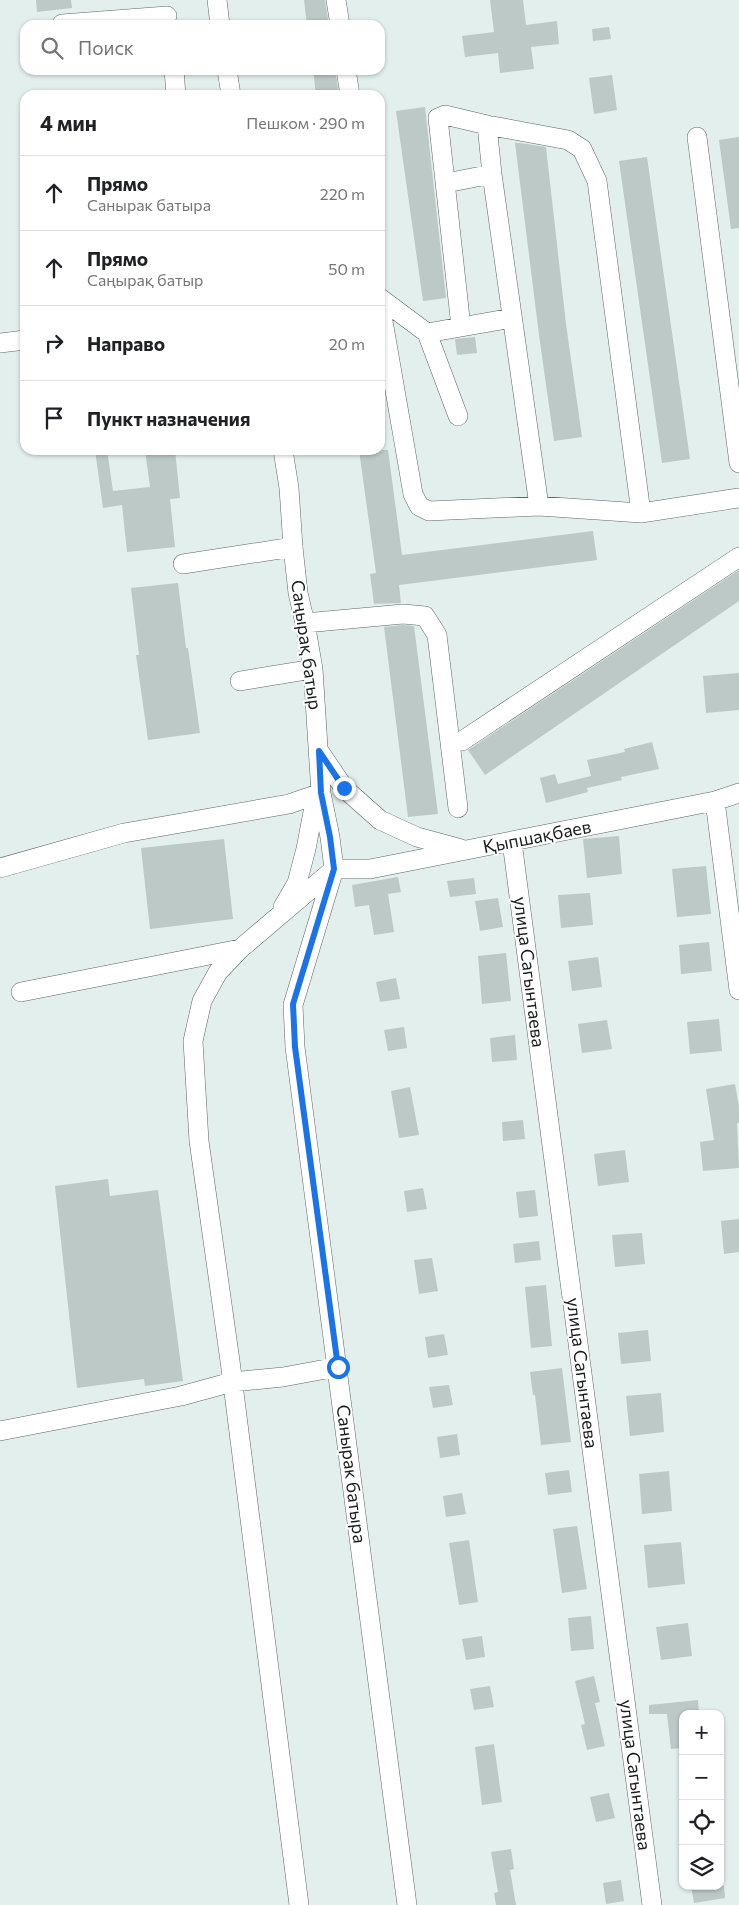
<!DOCTYPE html>
<html lang="ru">
<head>
<meta charset="utf-8">
<style>
  :root { --surface:#fff; --page:#f2f2f2; --text:#202124; --muted:#757577; --line:#e0e0e0 }
  body { margin:0; font-family:Commissioner,sans-serif; background:var(--page); color:var(--text) }
  .controls { position:absolute; right:15px; bottom:15px; display:grid; overflow:hidden; border-radius:10px; box-shadow:0 1px 4px #0004 }
  .controls button { width:45px; height:45px; display:grid; place-items:center; padding:0; border:0; border-bottom:1px solid var(--line); background:var(--surface); color:var(--text); font:25px sans-serif }
  .stop { position:absolute; width:15px; height:15px; margin:-11px; border:4px solid #1a73e8; border-radius:50%; background:#fff }
  .stop.end { background:#1a73e8; border-color:#fff; box-shadow:0 1px 5px #0008 }
  .list { margin:0; padding:0; list-style:none }
  h2 { display:flex; justify-content:space-between; align-items:center; height:65px; margin:0; padding:0 20px; font-size:21px }
  h2 small { font-size:16px; font-weight:400; color:var(--muted) }
  .list li { display:grid; grid-template-columns:32px 1fr auto; gap:15px; align-items:center; box-sizing:border-box; height:75px; padding:0 20px; border-top:1px solid var(--line) }
  .list b { display:block; font-size:19px; white-space:nowrap }
  .list p { margin:0; font-size:16px; white-space:nowrap; color:var(--muted) }
  .list em { font-size:16px; font-style:normal; color:var(--muted) }
  .icon { flex:none; width:28px; height:28px; fill:none; stroke:currentColor; stroke-width:2; stroke-linecap:round; stroke-linejoin:round }
  .map { position:relative; flex:none; width:739px; height:1905px; overflow:hidden }
  .search { position:absolute; background:var(--surface); box-shadow:0 1px 4px #0004; left:20px; top:20px; width:365px; height:55px; display:flex; align-items:center; gap:12px; box-sizing:border-box; padding:0 18px; border-radius:15px; color:var(--muted); font-size:19px }
  .panel { position:absolute; background:var(--surface); box-shadow:0 1px 4px #0004; left:20px; top:90px; width:365px; height:365px; border-radius:15px }
  .map>svg:first-child { display:block }
  .building { fill:#bcc9c6 }
  .lines { fill:none; stroke-linecap:round; stroke-linejoin:round }
  .minor-casing { stroke:#5b6664; stroke-width:20 }
  .minor { stroke:#fff; stroke-width:19 }
  .route { stroke:#1a73e8; stroke-width:6 }
  .labels { text-anchor:middle; stroke-width:4; stroke-linejoin:round; paint-order:stroke }
  .street-label { font-size:18px; fill:#191e1d; stroke:#fff }
</style>
</head>
<body>
<div class="map">
<svg width="739" height="1905" viewBox="0 0 739 1905">
  <rect width="100%" height="100%" fill="#e2efec"/>
  <path class="building" d="M36 0H71L72 8 37 12Z
    M304 0H325L329 25H307Z
    M490 0H523L526 25 557 21 559 44 531 47 534 69 500 73 498 53 465 57 462 36 494 32Z
    M609 27 611 39 593 41 592 29Z
    M313 70H335L339 95H316Z
    M612 75 617 110 594 114 589 78Z
    M425 107 446 298 423 301 396 111Z
    M739 137V228L731 229 719 140Z
    M515 143H520L546 147 566 324 582 437 554 441 539 335Z
    M647 157 690 459 662 463 619 161Z
    M475 337 477 353 457 355 455 339Z
    M95 450H107L113 491 150 487 145 450H175L180 498 170 499 175 547 127 552 122 505 103 508Z
    M359 450H388L402 555 593 531 597 560 399 585 401 603 374 604 370 574 376 573Z
    M739 570V601L485 775 468 750Z
    M178 583 186 648H188L200 733 148 740 136 655H139L131 588Z
    M403 625 414 626 438 814 408 817 384 627Z
    M739 673V710L706 713 703 676Z
    M652 742 659 769 621 777 622 780 587 788 588 792 546 803 540 778 555 774 558 784 591 776 587 760 625 752 624 749Z
    M619 836 622 874 587 878 583 839Z
    M224 839 233 919 150 929 141 848Z
    M706 866 711 914 677 917 672 869Z
    M398 877 401 892 388 894 394 932 374 935 369 905 355 907 352 885Z
    M474 878 476 894 450 897 447 881Z
    M590 893 593 925 561 928 558 895Z
    M498 898 503 927 480 931 475 901Z
    M709 942 712 971 681 974 679 945Z
    M506 953 511 1001 482 1004 478 956Z
    M598 957 602 987 572 991 568 961Z
    M396 978 400 999 380 1002 376 982Z
    M719 1019 722 1051 690 1054 687 1022Z
    M607 1020 612 1049 582 1053 578 1024Z
    M404 1027 407 1048 388 1051 384 1030Z
    M515 1035 517 1060 492 1062 490 1038Z
    M735 1084 739 1107V1123H737L739 1168 703 1171 700 1142 714 1140 706 1089Z
    M410 1087 419 1135 399 1138 391 1091Z
    M523 1120 525 1139 503 1141 502 1122Z
    M625 1150 629 1182 598 1186 594 1154Z
    M108 1179 110 1196 158 1190 183 1381 145 1386 144 1379 77 1388 55 1186Z
    M423 1188 427 1209 407 1212 404 1191Z
    M535 1190 538 1216 519 1218 516 1192Z
    M739 1219V1252L724 1254 721 1221Z
    M642 1233 645 1264 615 1267 612 1235Z
    M539 1241 541 1260 515 1263 513 1244Z
    M432 1258 438 1291 419 1294 414 1260Z
    M546 1285 552 1346 531 1348 525 1287Z
    M648 1330 651 1361 621 1364 618 1333Z
    M444 1334 448 1355 428 1358 425 1337Z
    M562 1368 571 1442 541 1445 535 1395H533L530 1372Z
    M449 1385 453 1405 433 1408 429 1387Z
    M661 1393 664 1432 630 1436 626 1396Z
    M457 1434 460 1455 440 1458 437 1437Z
    M569 1470 572 1492 548 1495 545 1473Z
    M669 1471 672 1511 642 1514 639 1474Z
    M462 1493 466 1514 446 1517 443 1496Z
    M577 1526 587 1589 562 1593 553 1529Z
    M469 1540 478 1602 459 1605 449 1543Z
    M681 1542 685 1584 648 1588 644 1545Z
    M591 1616 594 1649 571 1651 568 1618Z
    M688 1623 692 1656 661 1660 656 1627Z
    M482 1636 485 1657 466 1660 462 1639Z
    M594 1676 600 1702 595 1703 605 1746 587 1750 581 1725 585 1724 575 1681Z
    M490 1686 494 1707 474 1710 470 1689Z
    M698 1700 699 1714H683V1748L671 1749 667 1714H649V1705Z
    M494 1744 502 1802 482 1805 475 1747Z
    M609 1793 615 1818 596 1822 590 1797Z
    M511 1849 514 1869 510 1870 516 1905H496L494 1893 498 1892 491 1852Z
    M621 1880 624 1901 606 1904 603 1883Z
    M691 1886H724L725 1898 694 1903Z"/>
  <g class="lines">
    <g class="minor-casing">
      <path id="minor" d="M217 0 220 25
        M336 0 340 25
        M62 24 167 16
        M174 70 176 95
        M227 70 231 95
        M346 70 350 95
        M487 125 492 174 539 506
        M697 137 739 463
        M446 183 492 174
        M380 298 427 333 458 416
        M380 304 413 494 419 506 429 511 539 506 641 513 739 498
        M461 327 438 118 445 115 487 125 568 140 582 149 597 181 641 513
        M427 333 512 318
        M0 343 25 340
        M283 450 289 488 293 547 298 593 305 623 313 669 321 793 330 837 334 869 293 1005 295 1047 407 1905
        M183 564 293 547
        M305 623 403 614 425 616 437 635 458 808
        M240 681 313 669
        M462 741 739 557
        M319 751 344 788 380 820 417 837 461 849
        M715 801 739 990
        M512 842 652 1905
        M0 868 124 833 289 804 321 793
        M334 869H370L715 801 739 793
        M283 907 297 883 306 849 313 812 321 793
        M21 992 240 949
        M0 1431 181 1396 232 1382 283 1377 337 1367
        M299 1905 230 1361 199 1141 193 1041 202 1001 218 972 240 949 333 870"/>
    </g>
    <use href="#minor" class="minor"/>
  </g>
  <g class="lines">
    <path class="route" d="M338 1367 295 1047 293 1004 334 869 330 837 321 793 319 751 344 788"/>
  </g>
  <g class="labels">
    <g class="street-label">
      <text transform="translate(306 645) rotate(82)" y="6">Саңырақ батыр</text>
      <text transform="translate(537 837) rotate(-11)" y="6">Қыпшақбаев</text>
      <text transform="translate(529 972) rotate(83)" y="6">улица Сагынтаева</text>
      <text transform="translate(582 1373) rotate(83)" y="6">улица Сагынтаева</text>
      <text transform="translate(351 1474) rotate(83)" y="6">Санырак батыра</text>
      <text transform="translate(635 1775) rotate(83)" y="6">улица Сагынтаева</text>
    </g>
  </g>
</svg>
<div class="controls">
<button>+</button>
<button>−</button>
<button><svg class="icon" aria-label="locate" viewBox="0 0 24 24"><circle cx="12" cy="12" r="6"/><path d="M12 2v4M12 18v4M2 12h4M18 12h4"/></svg></button>
<button><svg class="icon" aria-label="layers" viewBox="0 0 24 24"><path d="M12 4l9 5-9 5-9-5zM3 14l9 5 9-5"/></svg></button>
</div>
<div class="stop" style="left:338px;top:1367px"></div>
<div class="stop end" style="left:344px;top:788px"></div>
<div class="search"><svg class="icon" aria-label="search" viewBox="0 0 24 24"><circle cx="10" cy="10" r="6"/><path d="M15 15l6 6"/></svg>Поиск</div>
<section class="panel">
<h2>4 мин<small>Пешком · 290 m</small></h2>
<ul class="list">
<li><svg class="icon" aria-label="ahead" viewBox="0 0 24 24"><path d="M12 20V5M6 11l6-6 6 6"/></svg><div><b>Прямо</b><p>Санырак батыра</p></div><em>220 m</em></li>
<li><svg class="icon" aria-label="ahead" viewBox="0 0 24 24"><path d="M12 20V5M6 11l6-6 6 6"/></svg><div><b>Прямо</b><p>Саңырақ батыр</p></div><em>50 m</em></li>
<li><svg class="icon" aria-label="right" viewBox="0 0 24 24"><path d="M7 20v-9h11M14 6l5 5-5 5"/></svg><div><b>Направо</b></div><em>20 m</em></li>
<li><svg class="icon" aria-label="arrive" viewBox="0 0 24 24"><path d="M6 21V4h12l-3 4 3 4H6"/></svg><div><b>Пункт назначения</b></div></li>
</ul>
</section>
</div>
</body>
</html>
